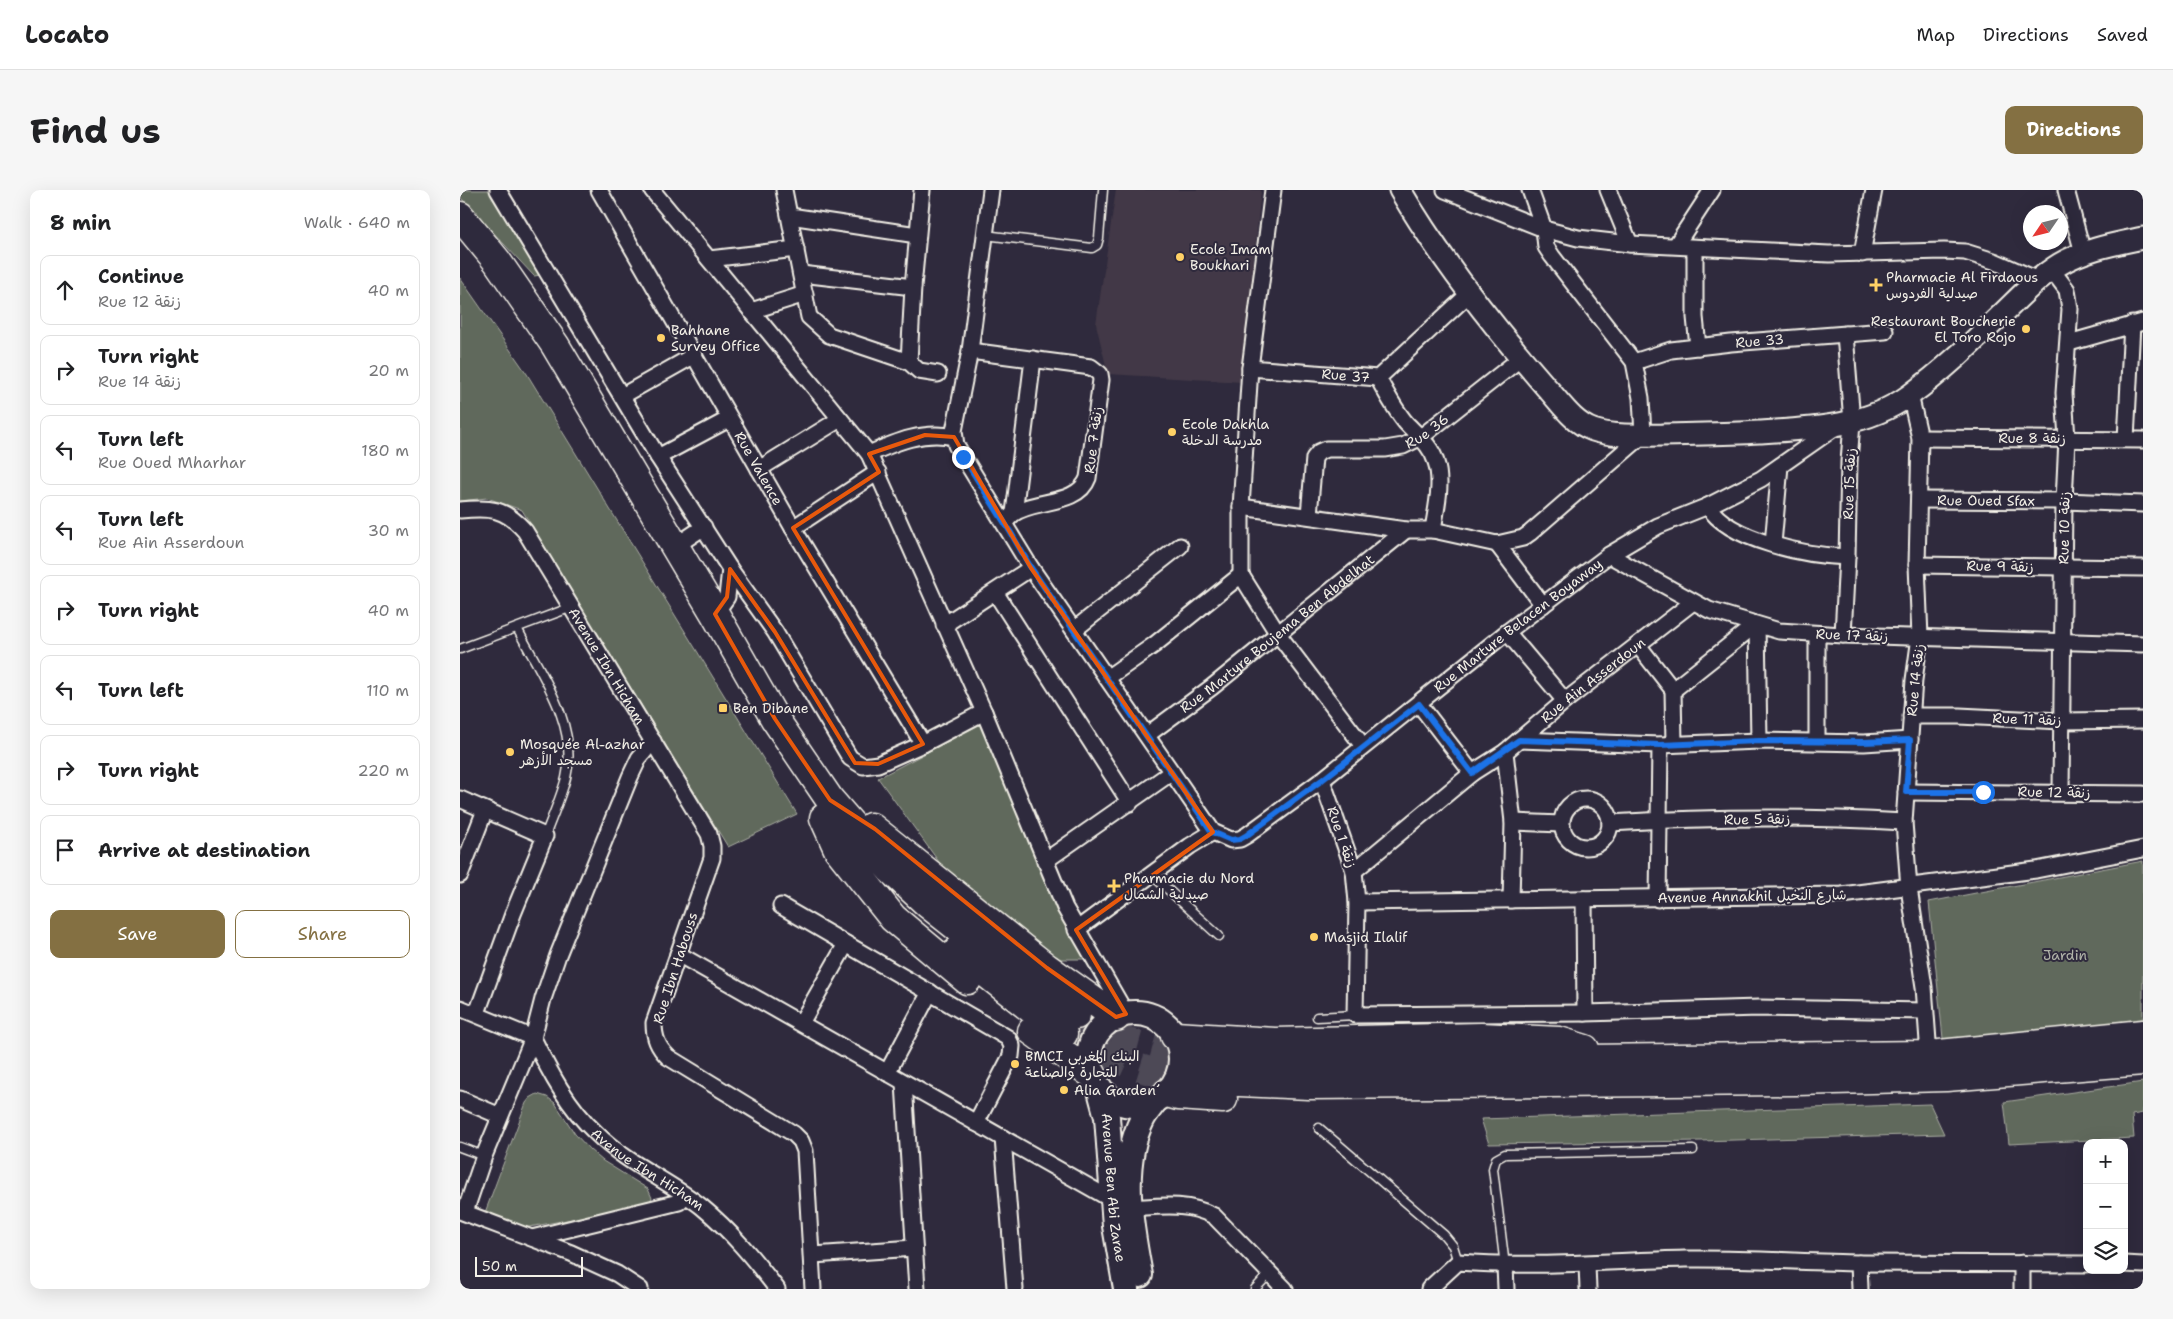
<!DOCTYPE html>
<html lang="en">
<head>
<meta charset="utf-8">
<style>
  :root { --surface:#fff; --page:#f6f6f6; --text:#202124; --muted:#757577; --line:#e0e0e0; --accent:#847042 }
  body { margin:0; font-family:"Shantell Sans","Playpen Sans Arabic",sans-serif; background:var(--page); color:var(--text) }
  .controls { position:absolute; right:15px; bottom:15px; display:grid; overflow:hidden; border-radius:10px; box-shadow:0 5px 20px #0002 }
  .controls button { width:45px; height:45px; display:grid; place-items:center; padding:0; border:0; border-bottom:1px solid var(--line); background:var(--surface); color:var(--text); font:25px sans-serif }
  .compass { position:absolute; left:1563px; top:15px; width:45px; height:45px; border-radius:50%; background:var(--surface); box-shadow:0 5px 20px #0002; rotate:235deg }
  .scale { position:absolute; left:15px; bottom:12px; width:108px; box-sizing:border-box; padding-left:5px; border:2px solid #f4f1e8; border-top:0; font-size:14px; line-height:18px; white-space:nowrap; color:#f4f1e8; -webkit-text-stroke:4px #2f2a3d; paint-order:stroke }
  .stop { position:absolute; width:15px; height:15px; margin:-11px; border:4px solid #1a73e8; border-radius:50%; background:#fff }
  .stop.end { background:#1a73e8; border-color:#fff; box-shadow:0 1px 5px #0008 }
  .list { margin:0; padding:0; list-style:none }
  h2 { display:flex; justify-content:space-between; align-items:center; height:65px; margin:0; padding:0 20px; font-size:21px }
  h2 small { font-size:16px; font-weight:400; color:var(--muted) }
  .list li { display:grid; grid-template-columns:32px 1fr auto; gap:15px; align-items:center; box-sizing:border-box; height:70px; margin:0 10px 10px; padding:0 10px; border:1px solid var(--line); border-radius:10px }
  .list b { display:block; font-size:19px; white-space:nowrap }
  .list p { margin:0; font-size:16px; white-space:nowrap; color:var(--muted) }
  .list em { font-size:16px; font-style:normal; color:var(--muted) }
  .actions { display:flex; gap:10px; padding:15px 20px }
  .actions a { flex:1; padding:11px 0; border:1px solid var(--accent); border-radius:10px; text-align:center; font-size:18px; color:var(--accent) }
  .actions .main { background:var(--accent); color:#fff }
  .icon { flex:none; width:28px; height:28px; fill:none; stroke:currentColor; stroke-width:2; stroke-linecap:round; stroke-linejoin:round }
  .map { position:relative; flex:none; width:1683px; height:1099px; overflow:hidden; border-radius:10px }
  header { display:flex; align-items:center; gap:30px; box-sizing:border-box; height:70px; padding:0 25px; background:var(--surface); border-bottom:1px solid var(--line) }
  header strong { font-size:24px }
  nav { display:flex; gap:28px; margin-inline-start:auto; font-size:18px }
  .intro { display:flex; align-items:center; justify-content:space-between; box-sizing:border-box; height:120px; padding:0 30px }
  h1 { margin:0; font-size:35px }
  .button { padding:12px 22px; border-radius:10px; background:var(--accent); color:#fff; font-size:18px; font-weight:700 }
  main { display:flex; gap:30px; padding:0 30px }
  aside { flex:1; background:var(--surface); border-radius:10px; box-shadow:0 5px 20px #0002 }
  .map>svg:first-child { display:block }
  .built { fill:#423946 }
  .green { fill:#60695c; stroke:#aaada2 }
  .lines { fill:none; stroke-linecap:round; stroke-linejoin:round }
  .highway-tunnel { stroke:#4d4857; stroke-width:28; stroke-dasharray:28 14; stroke-linecap:butt }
  .lane-casing { stroke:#f4f1e8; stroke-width:11 }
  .street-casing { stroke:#f4f1e8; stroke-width:19 }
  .secondary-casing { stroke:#f4f1e8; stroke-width:25 }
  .primary-casing { stroke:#f4f1e8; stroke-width:28 }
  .highway-casing { stroke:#f4f1e8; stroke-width:31 }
  .lane { stroke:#2f2a3d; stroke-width:8 }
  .street { stroke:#2f2a3d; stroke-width:15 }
  .secondary { stroke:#2f2a3d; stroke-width:21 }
  .primary { stroke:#2f2a3d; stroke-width:24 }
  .highway { stroke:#2f2a3d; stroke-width:28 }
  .route { stroke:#1a73e8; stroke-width:6 }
  .marked { fill:none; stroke:#e8590c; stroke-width:4; stroke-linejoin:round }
  .poi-dot { fill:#ffd166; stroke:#2f2a3d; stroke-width:2 }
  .labels { text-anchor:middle; stroke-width:4; stroke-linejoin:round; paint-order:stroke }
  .poi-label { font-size:14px; fill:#f4f1e8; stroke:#2f2a3d; text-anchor:start }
  .street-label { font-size:14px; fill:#f4f1e8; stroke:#2f2a3d }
  .park-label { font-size:14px; fill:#b1b4a9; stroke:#2f2a3d }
</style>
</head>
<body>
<header>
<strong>Locato</strong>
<nav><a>Map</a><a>Directions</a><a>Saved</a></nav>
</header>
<div class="intro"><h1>Find us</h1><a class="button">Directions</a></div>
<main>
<aside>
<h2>8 min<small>Walk · 640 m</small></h2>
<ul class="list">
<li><svg class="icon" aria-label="ahead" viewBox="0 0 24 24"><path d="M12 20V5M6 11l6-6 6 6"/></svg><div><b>Continue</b><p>Rue 12 زنقة</p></div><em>40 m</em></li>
<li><svg class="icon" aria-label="right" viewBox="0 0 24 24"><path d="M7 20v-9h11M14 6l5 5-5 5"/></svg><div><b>Turn right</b><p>Rue 14 زنقة</p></div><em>20 m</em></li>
<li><svg class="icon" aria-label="left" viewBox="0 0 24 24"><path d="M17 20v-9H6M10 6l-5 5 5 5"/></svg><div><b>Turn left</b><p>Rue Oued Mharhar</p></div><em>180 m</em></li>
<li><svg class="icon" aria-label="left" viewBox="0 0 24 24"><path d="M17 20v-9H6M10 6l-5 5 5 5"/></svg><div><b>Turn left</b><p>Rue Ain Asserdoun</p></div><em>30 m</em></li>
<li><svg class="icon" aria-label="right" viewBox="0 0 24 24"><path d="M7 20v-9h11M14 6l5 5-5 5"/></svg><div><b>Turn right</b></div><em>40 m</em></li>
<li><svg class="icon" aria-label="left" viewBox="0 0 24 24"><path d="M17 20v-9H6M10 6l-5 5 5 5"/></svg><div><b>Turn left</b></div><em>110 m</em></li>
<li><svg class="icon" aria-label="right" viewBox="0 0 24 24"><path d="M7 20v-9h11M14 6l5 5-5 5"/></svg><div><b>Turn right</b></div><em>220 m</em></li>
<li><svg class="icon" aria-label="arrive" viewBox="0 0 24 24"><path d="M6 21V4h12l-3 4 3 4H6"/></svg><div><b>Arrive at destination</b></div></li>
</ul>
<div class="actions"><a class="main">Save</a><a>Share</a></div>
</aside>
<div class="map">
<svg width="1683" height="1099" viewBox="0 0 1683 1099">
  <rect width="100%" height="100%" fill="#2f2a3d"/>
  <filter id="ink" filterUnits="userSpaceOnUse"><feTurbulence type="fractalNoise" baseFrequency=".02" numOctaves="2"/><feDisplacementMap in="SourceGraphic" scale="10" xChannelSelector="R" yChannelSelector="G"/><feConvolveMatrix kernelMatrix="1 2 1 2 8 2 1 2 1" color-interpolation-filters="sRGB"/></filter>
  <g filter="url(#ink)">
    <path class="built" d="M656 0H801L782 192 648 184 636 134Z"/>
    <path class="green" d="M0 0H29L81 85 74 86 0 7Z
      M0 88 67 184 337 624 268 657 62 320 27 308 0 311Z
      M525 532 629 769H600L500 701 418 588Z
      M1683 671V834L1484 858 1469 712Z
      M1683 892V923L1672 925 1674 948 1549 954 1544 912Z
      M77 904 87 907 95 913 115 944 130 960 143 971 188 999 192 1008 187 1015 64 1038 23 1028 66 913 70 908Z
      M1470 914 1484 944 1240 951 1029 954 1021 929Z"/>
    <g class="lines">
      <path class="highway-tunnel" d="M616 825 645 844 658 849 734 870
        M603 844 668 874 690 881 735 890"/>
      <g class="lane-casing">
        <path id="lane" d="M525 45 632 58 637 55 639 48 643 0
          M57 438C80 483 119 534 106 588 101 607 92 627 85 646
          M0 459 112 417
          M692 685 759 746
          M857 827 895 825
          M859 938 984 1045 993 1056 998 1072
          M0 957 24 966
          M1045 1076 1033 979 1036 969 1045 964 1233 960
          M795 1099 810 1083"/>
      </g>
      <g class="street-casing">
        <g id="street">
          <path d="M38 0 198 267 270 379 315 442 390 568 403 576 418 574 463 554 524 522"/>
          <path id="s1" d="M139 0 333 338 463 554"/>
          <path d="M192 0 409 264 524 522 605 718 666 824"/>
          <path d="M324 0 349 127 369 145 449 172 459 181 478 184"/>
          <path id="s2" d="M531 0 510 161 494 241 496 255 571 378 753 642 771 650 780 649 787 645 862 590 1047 442 1149 365 1198 336 1248 316 1301 289 1377 236"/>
          <path d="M813 0 790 178 781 317V385L818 444 903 556"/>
          <path d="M985 0 1084 39 1118 48 1170 54 1369 64 1484 61 1505 62 1534 71 1578 90"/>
          <path d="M1148 0 1170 54"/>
          <path d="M1606 0 1623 63"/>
          <path d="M330 26 457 45"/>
          <path d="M1216 55 1252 0"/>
          <path d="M1235 58V127L1238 157"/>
          <path d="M1402 64 1414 0"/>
          <path d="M249 69 336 59"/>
          <path d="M1592 80 1607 100 1610 119 1604 203 1607 249 1604 311 1601 602"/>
          <path d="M341 84 453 97"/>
          <path d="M291 121 345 104"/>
          <path d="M1609 153 1683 132"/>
          <path d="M510 161 631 177 640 184 641 190 628 288C618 316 573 309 553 324 550 327 547 330 544 333"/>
          <path d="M449 172 453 97 462 0"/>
          <path id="s3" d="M1174 172 1211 160 1271 153 1425 141"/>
          <path id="s4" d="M790 178 918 188 1010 103"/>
          <path d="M918 188C926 203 935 220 946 233 958 246 971 255 976 272 983 293 976 319 973 340"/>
          <path d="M1450 205 1460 248 1457 375 1460 447 1454 490 1444 632 1449 698 1464 797 1469 865"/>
          <path d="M162 206 233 166"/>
          <path d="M1460 248 1683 250"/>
          <path d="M1666 249 1672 134"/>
          <path d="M409 264C436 252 464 240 494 247"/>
          <path d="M198 267 269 229"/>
          <path d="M299 279 380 229"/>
          <path id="s5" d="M1460 310 1604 311 1683 314"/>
          <path d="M1248 316C1269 351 1349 366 1387 367"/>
          <path d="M781 317 946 340H973L1037 354 1063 348 1070 343 1183 245 1181 208 1174 172 1092 66 1086 57 1084 39 1070 0"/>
          <path id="s6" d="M0 320C30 317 45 318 65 341L249 644 252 656V668L194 833C194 848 198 857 208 867L334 944 341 951 345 961 353 1099"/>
          <path d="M554 323 573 169"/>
          <path id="s7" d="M849 325 854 268 859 262 866 259H925L943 256 961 247 1061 168"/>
          <path d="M333 338 418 282"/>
          <path d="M1037 354 1083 415"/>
          <path d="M1313 354 1320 276"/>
          <path d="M214 357 244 337"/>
          <path d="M1149 365 1249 420 1319 441 1383 445 1683 454"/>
          <path d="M1457 375 1683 378"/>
          <path d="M535 402 670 613"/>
          <path d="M255 424 267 407 270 379"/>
          <path d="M484 435 571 378"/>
          <path d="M1297 435 1299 551"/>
          <path d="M614 440 720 356"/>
          <path d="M1047 442 1105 511"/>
          <path d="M1383 445 1387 367 1389 272 1392 232 1385 144"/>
          <path d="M1178 455 1213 500 1214 554"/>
          <path d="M647 488 694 455 781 385"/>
          <path d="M1213 500 1295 435"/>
          <path d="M959 514 1012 583"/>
          <path d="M1451 526H1499L1601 531 1683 530"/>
          <path id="s8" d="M687 545 752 497 946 340"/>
          <path d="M1059 550 1200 555 1299 551 1404 553 1450 550"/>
          <path d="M1357 551V444"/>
          <path d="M1045 562 1053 632 1051 710"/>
          <path d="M862 590 894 681 897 712 895 825 1125 823 1299 818 1465 821"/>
          <path d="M1446 602 1683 604"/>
          <circle cx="1126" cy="633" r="24"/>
          <path d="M0 609 85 646 53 724 17 823"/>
          <path d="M1053 632 1101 634"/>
          <path d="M1150 633C1248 627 1346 626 1444 632"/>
          <path d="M585 671 712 582"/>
          <path id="s9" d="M894 681 1012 583 1045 562 1105 511 1233 412"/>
          <path d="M0 685 25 620"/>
          <path d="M1124 709 1125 823"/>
          <path d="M1198 709 1200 555"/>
          <path d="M897 712 1382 705 1576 680 1683 659"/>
          <path d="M321 716 548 848 552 856 551 866 516 933"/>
          <path d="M616 740 730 656 753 642"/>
          <path d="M218 764 654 1011"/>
          <path d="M0 818 73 848"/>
          <path d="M341 833 386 754"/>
          <path id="s10" d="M73 848C90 883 108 917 136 943 167 974 208 990 242 1017 271 1041 294 1069 317 1099"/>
          <path d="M427 883 470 802"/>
          <path d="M444 893 457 1099"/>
          <path d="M0 909 40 926"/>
          <path d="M543 948 555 1099"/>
          <path d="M671 1018C701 1016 727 1012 754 1026L825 1099"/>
          <path d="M0 1021 111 1063 157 1084 180 1099"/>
          <path d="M5 1022 24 966 73 848 83 809 98 765 170 587 179 568 193 551"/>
          <path d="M72 1048 219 1012 225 1006"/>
          <path d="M353 1065 454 1058"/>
          <path d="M1399 1073 1400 1099"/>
          <path d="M1664 1074 1683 1075"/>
          <path d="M1127 1075 1128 1099"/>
          <path d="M1045 1076 1046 1099"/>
          <path d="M969 1099 998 1072C1074 1078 1149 1071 1225 1069 1283 1068 1341 1072 1399 1073 1475 1074 1551 1073 1627 1074"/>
          <path d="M1562 1099V1073"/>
        </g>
      </g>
      <g class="secondary-casing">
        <path id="secondary" d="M940 0C981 70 1033 136 1086 197 1100 212 1113 233 1133 240 1154 247 1180 245 1202 245 1235 244 1267 244 1299 242 1352 239 1406 237 1450 205 1482 182 1512 153 1540 126 1559 108 1577 88 1600 74 1625 59 1655 54 1683 48"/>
      </g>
      <g class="primary-casing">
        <g id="primary">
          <circle cx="675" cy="869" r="46"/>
          <path id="s11" d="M639 897 647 927 655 1036 666 1099"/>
          <path d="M680 1085C671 1037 659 976 682 930 685 923 691 917 695 911"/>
        </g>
      </g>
      <g class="highway-casing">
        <path id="highway" d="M0 26 37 71 95 155 255 424 315 529 370 610 431 680 468 714 530 763 616 825
          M364 628 378 659 433 728 507 790
          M411 637 587 778 656 827
          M498 761 603 844
          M572 841 632 884
          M715 846 815 852 1021 847 1099 851 1125 859
          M734 870 785 873 1469 865 1683 844
          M735 890 849 895 1337 891 1486 887 1683 871
          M707 903 718 906 763 909"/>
      </g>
      <use href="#lane" class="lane"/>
      <use href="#street" class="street"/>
      <use href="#secondary" class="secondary"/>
      <use href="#primary" class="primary"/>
      <use href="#highway" class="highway"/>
    </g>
  </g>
  <g class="lines" filter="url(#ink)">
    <path class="route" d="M503 267 551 343 571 378 752 642 771 650 780 649 787 645 862 590 959 514 1012 583 1059 550 1200 555 1299 551 1404 552 1450 550 1446 602H1523"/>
  </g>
  <path class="marked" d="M465 245 494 247 571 378 753 642 616 740 666 824 656 827 587 778 415 639 370 610 315 529 255 424 267 407 270 379 315 442 395 573 418 574 463 554 333 338 419 282 409 264Z"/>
  <g class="poi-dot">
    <circle cx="720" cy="67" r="5"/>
    <path d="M1413.5 87.5h5v5h5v5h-5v5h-5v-5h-5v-5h5z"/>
    <circle cx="1566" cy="139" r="5"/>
    <circle cx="201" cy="148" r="5"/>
    <circle cx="712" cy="242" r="5"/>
    <rect x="258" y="513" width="10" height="10" rx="2.5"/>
    <circle cx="50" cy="562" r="5"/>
    <path d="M651.5 688.5h5v5h5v5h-5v5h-5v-5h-5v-5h5z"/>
    <circle cx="854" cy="747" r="5"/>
    <circle cx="555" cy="874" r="5"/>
    <circle cx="604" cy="900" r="5"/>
  </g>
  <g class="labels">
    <g class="poi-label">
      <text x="730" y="64">Ecole Imam<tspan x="730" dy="16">Boukhari</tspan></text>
      <text x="1426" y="92">Pharmacie Al Firdaous<tspan x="1426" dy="16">صيدلية الفردوس</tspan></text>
      <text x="1556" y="136" text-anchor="end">Restaurant Boucherie<tspan x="1556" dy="16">El Toro Rojo</tspan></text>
      <text x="211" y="145">Bahhane<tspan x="211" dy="16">Survey Office</tspan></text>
      <text x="722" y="239">Ecole Dakhla<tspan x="722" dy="16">مدرسة الدخلة</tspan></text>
      <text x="273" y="523">Ben Dibane</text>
      <text x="60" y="559">Mosquée Al-azhar<tspan x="60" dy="16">مسجد الأزهر</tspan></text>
      <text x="664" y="693">Pharmacie du Nord<tspan x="664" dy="16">صيدلية الشمال</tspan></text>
      <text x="864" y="752">Masjid Ilalif</text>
      <text x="565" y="871">BMCI البنك المغربي<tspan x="565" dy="16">للتجارة والصناعة</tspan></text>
      <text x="614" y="905">Alia Garden´</text>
    </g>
    <g class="street-label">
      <text dy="5" stroke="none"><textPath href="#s3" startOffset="128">Rue 33</textPath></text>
      <text dy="5" stroke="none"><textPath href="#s4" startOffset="96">Rue 37</textPath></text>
      <text dy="5" stroke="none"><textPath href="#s7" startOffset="178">Rue 36</textPath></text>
      <text x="1572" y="253">Rue 8 زنقة</text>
      <text transform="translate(633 250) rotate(-83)" y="5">Rue 7 زنقة</text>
      <text dy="5" stroke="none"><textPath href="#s1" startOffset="321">Rue Valence</textPath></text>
      <text transform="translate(1389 294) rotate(-88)" y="5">Rue 15 زنقة</text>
      <text dy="5" stroke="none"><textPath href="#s5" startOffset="66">Rue Oued Sfax</textPath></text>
      <text transform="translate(1604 338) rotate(-89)" y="5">Rue 10 زنقة</text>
      <text transform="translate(1540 376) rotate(1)" y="5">Rue 9 زنقة</text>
      <text dy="5" stroke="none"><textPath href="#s2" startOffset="1102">Rue Martyre Belacen Boyaway</textPath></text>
      <text dy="5" stroke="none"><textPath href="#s8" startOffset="165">Rue Martyre Boujema Ben Abdelhat</textPath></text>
      <text transform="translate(1392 445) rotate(2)" y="5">Rue 17 زنقة</text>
      <text dy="5" stroke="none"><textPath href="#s6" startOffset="230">Avenue Ibn Hicham</textPath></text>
      <text dy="5" stroke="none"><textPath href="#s9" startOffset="306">Rue Ain Asserdoun</textPath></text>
      <text transform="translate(1455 490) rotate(-84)" y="5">Rue 14 زنقة</text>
      <text transform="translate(1567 529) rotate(2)" y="5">Rue 11 زنقة</text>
      <text transform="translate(1594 602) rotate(1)" y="5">Rue 12 زنقة</text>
      <text transform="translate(1297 629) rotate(-1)" y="5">Rue 5 زنقة</text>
      <text transform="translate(882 647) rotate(71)" y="5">Rue 1 زنقة</text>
      <text transform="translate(1292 706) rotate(-1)" y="5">Avenue Annakhil شارع النخيل</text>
      <text transform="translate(215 778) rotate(-72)" y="5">Rue Ibn Habouss</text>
      <text dy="5" stroke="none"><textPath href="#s10" startOffset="178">Avenue Ibn Hicham</textPath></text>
      <text dy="5" stroke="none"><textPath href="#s11" startOffset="102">Avenue Ben Abi Zarae</textPath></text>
    </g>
    <g class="park-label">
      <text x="1605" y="770">Jardin</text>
    </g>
  </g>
</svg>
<div class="controls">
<button>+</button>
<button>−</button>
<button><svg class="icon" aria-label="layers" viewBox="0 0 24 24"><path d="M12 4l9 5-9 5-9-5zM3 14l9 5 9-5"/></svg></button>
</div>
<svg class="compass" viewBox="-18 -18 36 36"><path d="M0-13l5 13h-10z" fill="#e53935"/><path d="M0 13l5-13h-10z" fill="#757577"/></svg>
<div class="scale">50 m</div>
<div class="stop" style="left:1523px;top:602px"></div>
<div class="stop end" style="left:503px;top:267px"></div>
</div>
</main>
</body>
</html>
